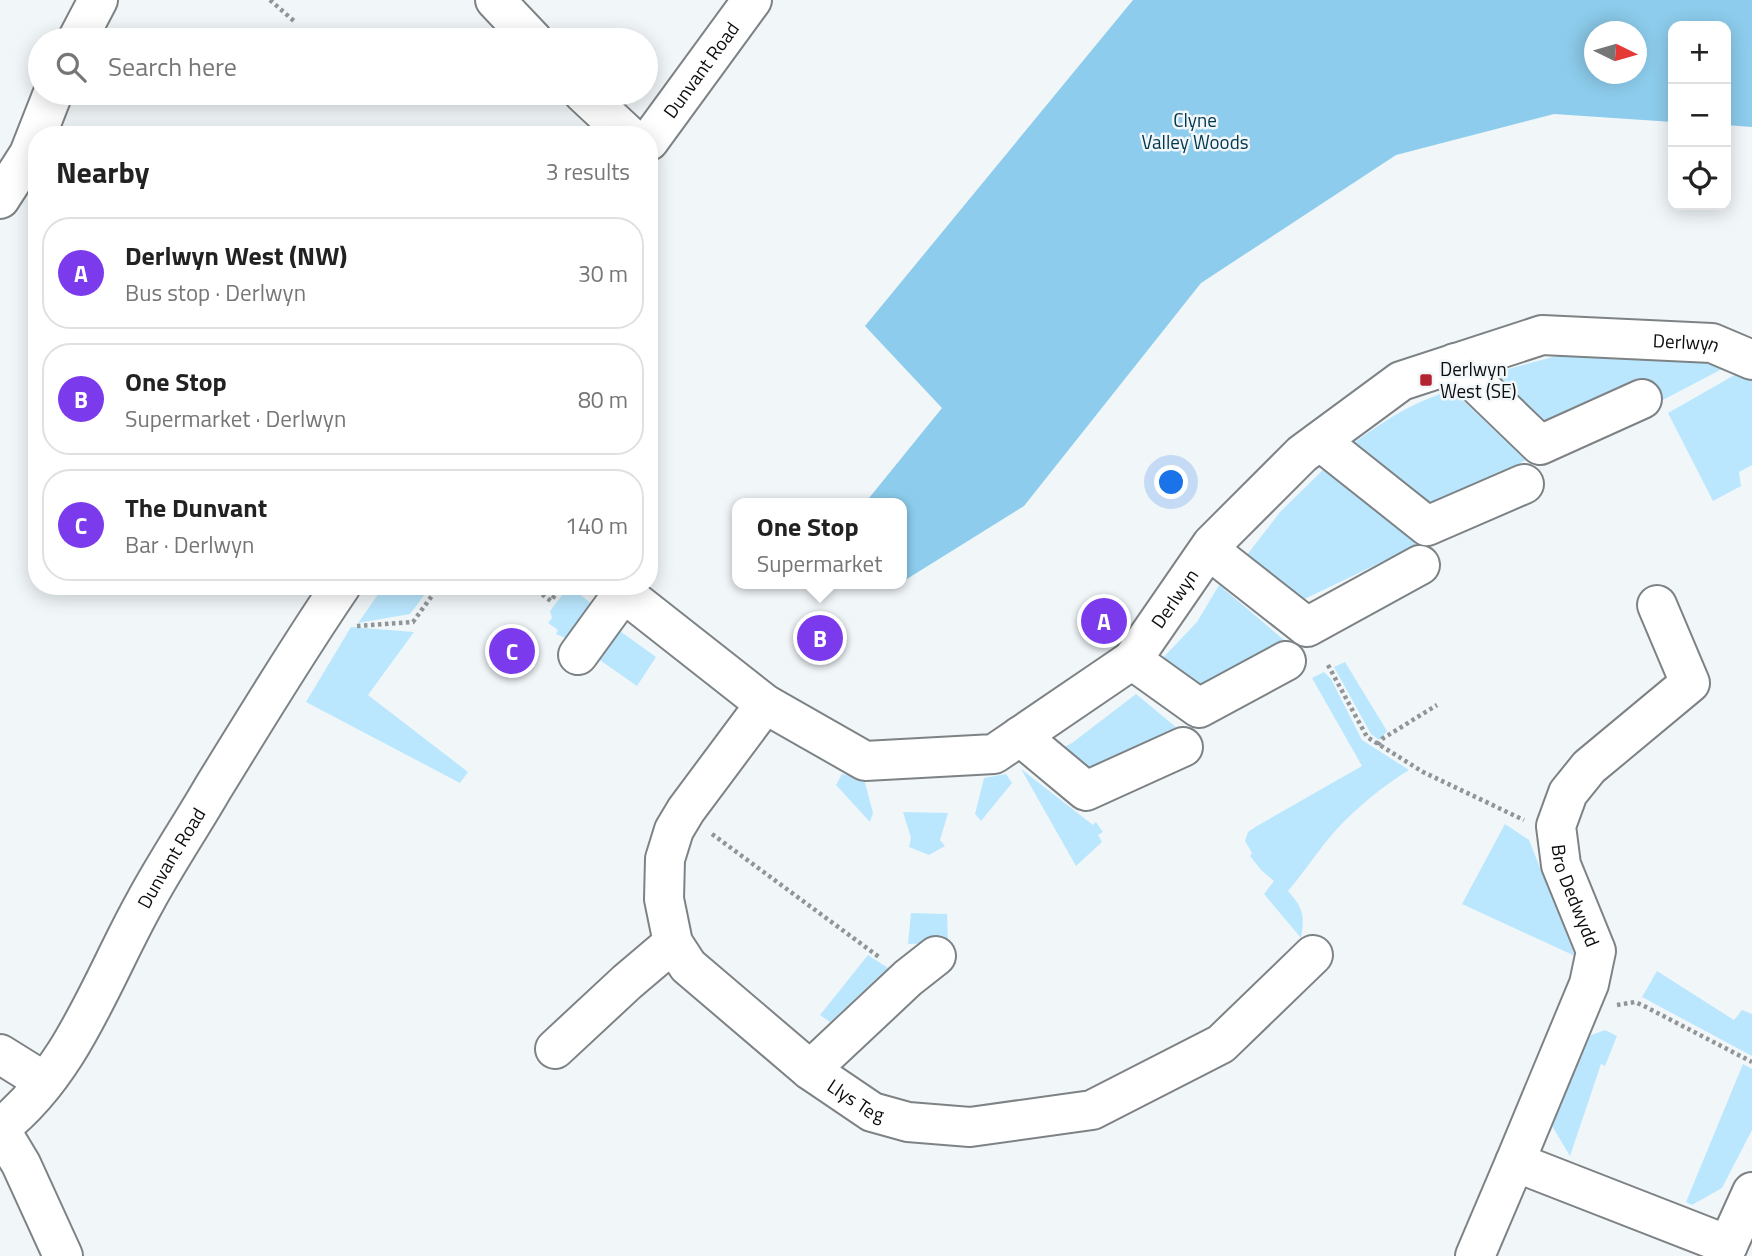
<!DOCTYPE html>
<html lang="en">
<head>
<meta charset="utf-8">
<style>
  :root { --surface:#fff; --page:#f2f2f2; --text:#222; --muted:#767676; --line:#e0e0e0; --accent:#7c3aed }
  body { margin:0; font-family:"Titillium Web",sans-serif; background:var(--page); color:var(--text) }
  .controls { position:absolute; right:21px; top:21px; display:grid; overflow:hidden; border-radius:14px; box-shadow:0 4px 18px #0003 }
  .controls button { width:63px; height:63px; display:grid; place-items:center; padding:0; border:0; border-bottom:2px solid var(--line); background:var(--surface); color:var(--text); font:35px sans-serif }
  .compass { position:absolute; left:1584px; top:21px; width:63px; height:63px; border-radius:50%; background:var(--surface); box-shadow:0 4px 18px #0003; rotate:95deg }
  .you { position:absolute; left:1172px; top:483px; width:24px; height:24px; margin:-18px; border:5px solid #fff; border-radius:50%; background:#1a73e8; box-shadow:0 0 0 10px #1a73e833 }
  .badge { display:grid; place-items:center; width:46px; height:46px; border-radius:50%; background:var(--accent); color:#fff; font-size:23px; font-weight:700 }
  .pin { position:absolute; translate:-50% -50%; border:4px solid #fff; box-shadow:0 2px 7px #0006 }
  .popup { position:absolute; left:732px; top:498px; width:175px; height:91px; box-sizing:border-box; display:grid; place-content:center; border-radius:14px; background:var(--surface); filter:drop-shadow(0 2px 5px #0005); font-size:23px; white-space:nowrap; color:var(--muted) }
  .popup b { font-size:26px; color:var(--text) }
  .popup::after { content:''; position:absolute; left:50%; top:100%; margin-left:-14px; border:14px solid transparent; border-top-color:var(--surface) }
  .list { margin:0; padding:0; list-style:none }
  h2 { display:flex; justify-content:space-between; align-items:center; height:91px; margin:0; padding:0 28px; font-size:30px }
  h2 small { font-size:23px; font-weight:400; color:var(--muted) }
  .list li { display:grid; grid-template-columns:46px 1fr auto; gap:21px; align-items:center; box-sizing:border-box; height:112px; margin:0 14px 14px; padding:0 14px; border:2px solid var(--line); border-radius:28px }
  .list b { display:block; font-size:26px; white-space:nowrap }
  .list p { margin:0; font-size:23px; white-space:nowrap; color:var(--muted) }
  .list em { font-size:23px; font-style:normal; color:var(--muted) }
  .icon { flex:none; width:38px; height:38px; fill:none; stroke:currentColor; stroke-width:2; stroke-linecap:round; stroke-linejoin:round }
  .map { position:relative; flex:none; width:1752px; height:1256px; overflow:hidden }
  .search { position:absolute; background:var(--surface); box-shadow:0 4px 18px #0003; left:28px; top:28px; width:630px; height:77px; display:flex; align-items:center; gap:18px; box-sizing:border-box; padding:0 24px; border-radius:38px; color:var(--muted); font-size:26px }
  .panel { position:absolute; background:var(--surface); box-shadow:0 4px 18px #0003; left:28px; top:126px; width:630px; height:469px; border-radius:28px }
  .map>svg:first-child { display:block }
  .green { fill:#bbe7fe }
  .forest { fill:#8dccec; fill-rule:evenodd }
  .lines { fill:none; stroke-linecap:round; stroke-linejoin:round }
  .minor-casing { stroke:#7d8285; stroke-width:42 }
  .major-casing { stroke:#7d8285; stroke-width:42 }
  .path { stroke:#919597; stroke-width:4.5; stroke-dasharray:3.5 3.5; stroke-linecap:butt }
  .minor { stroke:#fff; stroke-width:38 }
  .major { stroke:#fff; stroke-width:38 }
  .poi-dot { fill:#b42332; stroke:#f1f6f9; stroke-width:2.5 }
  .labels { text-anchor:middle; stroke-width:5; stroke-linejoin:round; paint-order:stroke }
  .street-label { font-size:19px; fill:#0b0d0e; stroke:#f1f6f9 }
  .park-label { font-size:19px; fill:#00374d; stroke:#f1f6f9 }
  .poi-label { font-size:19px; fill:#0b0d0e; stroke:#f1f6f9; text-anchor:start }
</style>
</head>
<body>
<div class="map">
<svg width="1752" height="1256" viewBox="0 0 1752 1256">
  <rect width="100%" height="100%" fill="#f1f6f9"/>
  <path class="green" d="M1601 351 1702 361 1722 369 1659 402 1638 378 1538 423 1486 375 1556 356Z
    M1738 373 1752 380V465L1739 472 1741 486 1713 501 1668 413Z
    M1452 390 1526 460 1427 509 1352 444C1388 419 1410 403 1452 390Z
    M1326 467 1417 545 1292 605 1243 560 1280 512Z
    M1219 585 1284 640 1185 692 1156 665 1197 622Z
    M384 586H431L410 614 358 623Z
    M569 586 597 608 570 640 556 634 558 630 548 623 552 618 550 611Z
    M613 626 656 657 637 686 591 654Z
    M351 627 414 632 368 695 468 772 460 783 306 702Z
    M1345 662 1387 731 1379 740 1371 734 1334 667Z
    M1324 672 1331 679 1362 740 1409 770C1383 786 1357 807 1336 830 1319 849 1305 871 1288 891 1303 908 1305 915 1301 938L1264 894 1274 881 1261 870 1250 856 1252 853 1245 841 1248 832 1257 826 1362 766 1312 678Z
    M1136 694 1177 728 1074 774 1060 749 1072 743Z
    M1021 769 1093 825 1096 822 1103 832 1098 835 1102 842 1076 866Z
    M842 774 864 779 873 813 870 822 836 785Z
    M1006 774 1012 783 981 821 975 814 984 778Z
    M903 812 948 813 940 840 945 846 929 855 909 847 911 838Z
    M1505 824 1529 840 1575 956 1462 904Z
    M911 913 947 914 948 943 908 944Z
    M868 955 888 968 830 1022 820 1015Z
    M1657 971 1734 1020 1742 1010 1752 1014V1056L1642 997Z
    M1605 1030 1617 1036 1605 1066 1601 1064 1570 1156 1551 1124 1591 1035Z
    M1743 1064 1752 1069V1130L1722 1188 1692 1205 1686 1202Z"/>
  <path class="forest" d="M1133 0H1752V127L1726 125V26H1673V122L1554 114 1396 155 1201 283 1024 506 902 582V503H865L942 408 865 326ZM1594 32H1636V74H1594Z"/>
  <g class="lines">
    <g class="minor-casing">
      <g id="minor">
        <path d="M495 0 533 40"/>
        <path d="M77 40 98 0"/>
        <path d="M583 93 628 135"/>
        <path d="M0 199 29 154 53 93"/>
        <path d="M1455 363 1540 445 1642 399"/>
        <path d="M1320 441 1427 526 1524 484"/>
        <path d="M1209 550 1307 627 1420 565"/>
        <path id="s1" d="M615 586 765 704 865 761 994 754 1132 660 1212 544 1302 454 1401 381 1542 335 1712 343 1752 360"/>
        <path id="s2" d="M1657 605 1690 683 1589 767 1568 793 1556 826 1561 865 1596 951 1589 984 1515 1162 1728 1245"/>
        <path d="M578 655 623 593"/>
        <path d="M1132 660 1199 708 1286 661"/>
        <path id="s3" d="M765 704 686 810 674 830 665 859 664 899 673 943 688 966 810 1070 872 1112 908 1122 970 1127 1092 1110 1221 1044 1313 955"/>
        <path d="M1020 736 1086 791 1183 747"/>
        <path d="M555 1049 627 982 673 943"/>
        <path d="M0 1054 45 1082"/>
        <path d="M810 1070 908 978 936 956"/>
        <path d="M0 1129 21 1164 63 1256"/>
        <path d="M1475 1256 1515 1162"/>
        <path d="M1723 1256 1752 1192"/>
      </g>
    </g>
    <g class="major-casing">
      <g id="major">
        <path id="s4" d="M649 141 752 0"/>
        <path id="s5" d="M0 1128C72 1072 102 979 145 902 166 863 191 826 213 788 255 720 296 652 341 586"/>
      </g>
    </g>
    <path class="path" d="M270 0 294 21
      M531 586 551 601 561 586
      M357 626 413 622 439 586
      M1328 665 1367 737 1423 772 1524 820
      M1378 745 1382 739 1437 705
      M712 834 879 957
      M1617 1005 1635 1002 1644 1006 1752 1062"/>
    <use href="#minor" class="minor"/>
    <use href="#major" class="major"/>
  </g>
  <rect class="poi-dot" x="1419" y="373" width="14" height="14" rx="3.5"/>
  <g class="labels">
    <g class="street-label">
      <text dy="7" stroke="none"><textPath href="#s4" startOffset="88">Dunvant Road</textPath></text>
      <text dy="7" stroke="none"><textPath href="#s1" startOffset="1286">Derlwyn</textPath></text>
      <text dy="7" stroke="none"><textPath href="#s1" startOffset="677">Derlwyn</textPath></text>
      <text dy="7" stroke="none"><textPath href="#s5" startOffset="322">Dunvant Road</textPath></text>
      <text dy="7" stroke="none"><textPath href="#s2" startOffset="357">Bro Dedwydd</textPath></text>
      <text dy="7" stroke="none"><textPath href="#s3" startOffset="514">Llys Teg</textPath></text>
    </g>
    <g class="park-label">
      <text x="1195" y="127">Clyne<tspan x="1195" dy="22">Valley Woods</tspan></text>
    </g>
    <g class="poi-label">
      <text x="1440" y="376">Derlwyn<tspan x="1440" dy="22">West (SE)</tspan></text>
    </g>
  </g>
</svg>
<div class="controls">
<button>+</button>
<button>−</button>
<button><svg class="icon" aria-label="locate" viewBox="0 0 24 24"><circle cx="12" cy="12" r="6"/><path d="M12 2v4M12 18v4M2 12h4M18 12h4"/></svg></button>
</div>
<svg class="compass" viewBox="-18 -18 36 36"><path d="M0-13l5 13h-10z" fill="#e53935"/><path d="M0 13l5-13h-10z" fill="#767676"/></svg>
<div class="you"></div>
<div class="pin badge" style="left:1104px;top:621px">A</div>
<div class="pin badge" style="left:820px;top:638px">B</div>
<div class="popup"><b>One Stop</b>Supermarket</div>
<div class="pin badge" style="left:512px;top:651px">C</div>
<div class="search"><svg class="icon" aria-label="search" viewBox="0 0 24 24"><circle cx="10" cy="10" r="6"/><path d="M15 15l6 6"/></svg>Search here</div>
<section class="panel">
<h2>Nearby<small>3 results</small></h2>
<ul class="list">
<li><span class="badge">A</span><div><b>Derlwyn West (NW)</b><p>Bus stop · Derlwyn</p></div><em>30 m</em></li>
<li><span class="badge">B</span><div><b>One Stop</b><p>Supermarket · Derlwyn</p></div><em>80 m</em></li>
<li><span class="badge">C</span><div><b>The Dunvant</b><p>Bar · Derlwyn</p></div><em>140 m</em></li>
</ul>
</section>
</div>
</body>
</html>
